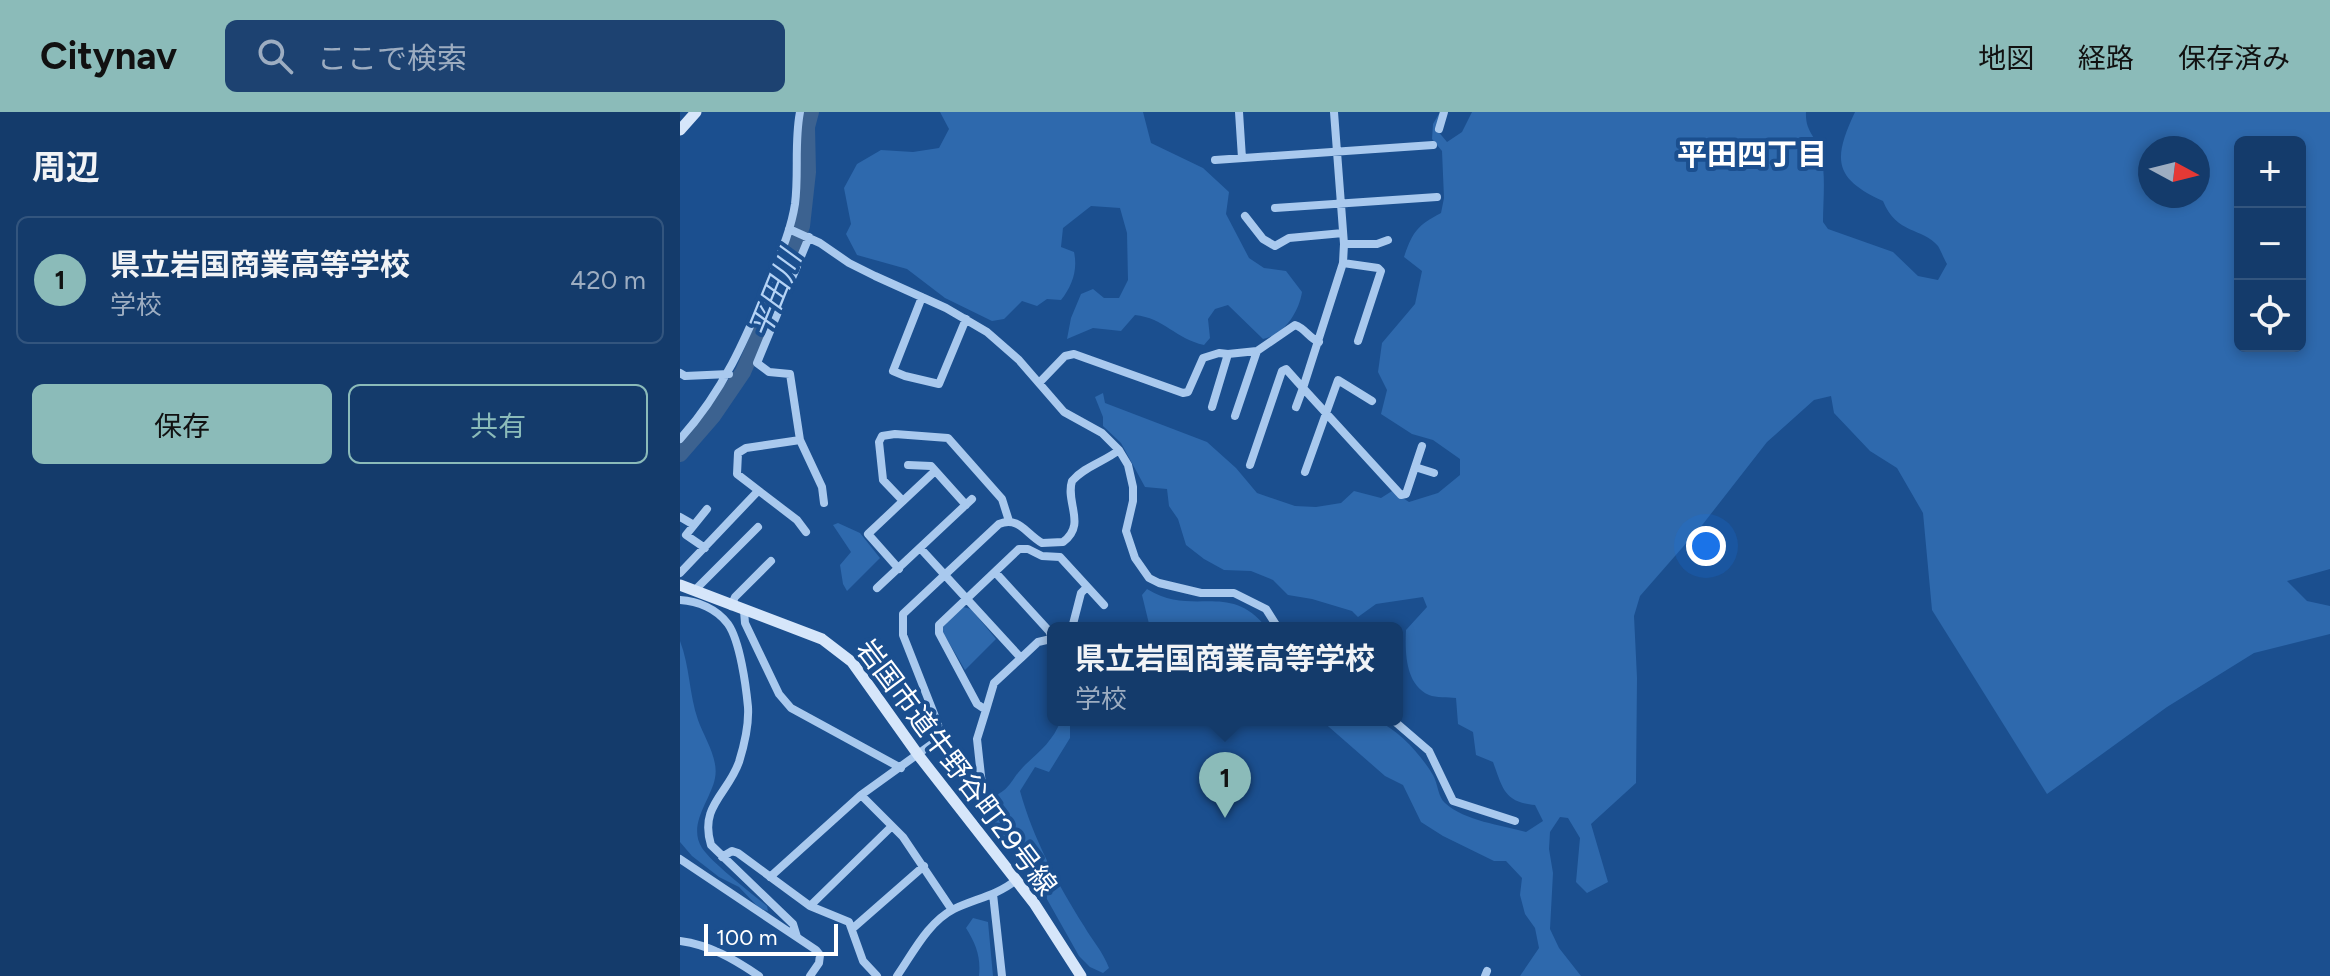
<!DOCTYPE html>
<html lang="ja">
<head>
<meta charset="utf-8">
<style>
  :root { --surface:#143b6b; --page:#1d4271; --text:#f1f3f6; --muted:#9dadc1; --line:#33557e; --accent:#8bbbb9 }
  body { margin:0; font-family:Figtree,"Noto Sans JP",sans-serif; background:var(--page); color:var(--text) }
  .controls { position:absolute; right:24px; top:24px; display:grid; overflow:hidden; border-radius:12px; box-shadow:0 4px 12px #0003 }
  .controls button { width:72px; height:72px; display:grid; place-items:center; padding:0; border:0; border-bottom:2px solid var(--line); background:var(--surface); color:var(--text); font:40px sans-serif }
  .compass { position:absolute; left:1458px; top:24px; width:72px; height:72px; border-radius:50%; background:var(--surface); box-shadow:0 4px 12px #0003; rotate:97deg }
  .scale { position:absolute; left:24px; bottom:20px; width:134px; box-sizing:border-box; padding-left:8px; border:4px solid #fff; border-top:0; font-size:22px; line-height:28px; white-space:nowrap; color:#fff; -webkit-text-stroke:6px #1b4f8f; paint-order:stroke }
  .you { position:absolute; left:1026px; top:434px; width:28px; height:28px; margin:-20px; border:6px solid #fff; border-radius:50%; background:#1a73e8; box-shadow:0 0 0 12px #1a73e833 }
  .badge { display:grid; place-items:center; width:52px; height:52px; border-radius:50%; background:var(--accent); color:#111; font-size:26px; font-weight:700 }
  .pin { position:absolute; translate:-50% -66px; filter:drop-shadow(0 2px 4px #0008) }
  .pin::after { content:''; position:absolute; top:42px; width:28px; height:24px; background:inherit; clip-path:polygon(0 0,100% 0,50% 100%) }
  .popup { position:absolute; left:367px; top:510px; width:356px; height:104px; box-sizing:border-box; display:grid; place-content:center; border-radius:12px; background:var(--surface); filter:drop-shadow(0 2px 6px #0005); font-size:26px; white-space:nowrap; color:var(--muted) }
  .popup b { font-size:30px; color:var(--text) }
  .popup::after { content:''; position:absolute; left:50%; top:100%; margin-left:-16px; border:16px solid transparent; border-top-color:var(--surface) }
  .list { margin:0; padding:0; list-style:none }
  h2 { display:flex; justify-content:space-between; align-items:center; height:104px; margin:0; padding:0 32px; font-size:34px }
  h2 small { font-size:26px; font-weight:400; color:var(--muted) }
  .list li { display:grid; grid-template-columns:52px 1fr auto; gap:24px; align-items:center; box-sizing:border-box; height:128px; margin:0 16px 16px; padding:0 16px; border:2px solid var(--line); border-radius:12px }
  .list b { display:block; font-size:30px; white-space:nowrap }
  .list p { margin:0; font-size:26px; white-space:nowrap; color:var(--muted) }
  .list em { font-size:26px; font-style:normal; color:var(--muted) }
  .actions { display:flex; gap:16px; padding:24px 32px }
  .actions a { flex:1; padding:18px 0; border:2px solid var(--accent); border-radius:12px; text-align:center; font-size:28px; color:var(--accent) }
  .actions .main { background:var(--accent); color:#111 }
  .icon { flex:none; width:44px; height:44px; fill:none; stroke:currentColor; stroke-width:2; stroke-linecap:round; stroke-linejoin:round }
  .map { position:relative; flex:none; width:1650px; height:864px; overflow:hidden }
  header { display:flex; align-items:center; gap:48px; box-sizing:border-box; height:112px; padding:0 40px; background:var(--accent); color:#111 }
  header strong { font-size:38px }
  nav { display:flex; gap:44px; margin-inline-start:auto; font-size:28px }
  .search { width:560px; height:72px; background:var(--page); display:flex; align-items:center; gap:20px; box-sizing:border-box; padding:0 28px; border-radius:12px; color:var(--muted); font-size:30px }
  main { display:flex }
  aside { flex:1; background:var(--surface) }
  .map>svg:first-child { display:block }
  .green { fill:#2e69ad; fill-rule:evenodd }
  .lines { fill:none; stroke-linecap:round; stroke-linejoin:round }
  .river { stroke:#3c6290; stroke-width:16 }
  .street { stroke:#a9c9ee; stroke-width:8 }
  .secondary { stroke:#d6e6fa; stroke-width:11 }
  .labels { text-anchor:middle; stroke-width:8; stroke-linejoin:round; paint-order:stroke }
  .street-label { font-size:28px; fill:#fff; stroke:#1b4f8f }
  .neighbourhood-label { font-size:30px; font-weight:bold; fill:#fff; stroke:#1b4f8f }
  .water-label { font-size:30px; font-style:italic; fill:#b5d3f5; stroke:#1b4f8f }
</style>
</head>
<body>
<header>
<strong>Citynav</strong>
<div class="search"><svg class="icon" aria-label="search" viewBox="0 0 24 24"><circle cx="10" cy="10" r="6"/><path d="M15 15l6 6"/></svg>ここで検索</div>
<nav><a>地図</a><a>経路</a><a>保存済み</a></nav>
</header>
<main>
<aside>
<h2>周辺<small></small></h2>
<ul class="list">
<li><span class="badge">1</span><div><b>県立岩国商業高等学校</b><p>学校</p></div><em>420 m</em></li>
</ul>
<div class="actions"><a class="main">保存</a><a>共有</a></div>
</aside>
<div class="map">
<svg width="1650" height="864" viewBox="0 0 1650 864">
  <rect width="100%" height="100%" fill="#1b4f8f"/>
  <path class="green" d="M260 0H463L471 31 523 56 549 80 546 102 569 146 584 156 606 159 622 180C619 200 604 223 583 227L548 193 535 197 528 207 530 226 524 233C496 227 484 206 455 203L441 219 413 216 387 227 391 206 401 182 413 177 424 186H439L448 168 447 121 440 96 411 94 383 116 381 135 394 140C398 158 392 174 381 188L367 187 357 194 342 189 324 207 312 209 265 186 227 157 177 143 166 122 171 112 164 76 177 52 201 38 233 40 259 36 269 17Z
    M760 0 757 18 767 30 782 20 792 0H1126C1125 21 1137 24 1141 43 1146 63 1143 89 1143 110L1148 117 1213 140 1238 164 1258 168 1267 152C1264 147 1261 139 1258 134 1242 115 1217 123 1203 89 1153 66 1153 47 1175 0H1650V457L1607 469 1627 489 1650 494V522L1574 541 1487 595 1367 682 1252 498 1243 401 1217 356 1190 339 1154 301 1151 284 1134 288 1087 330 1023 412 960 484 954 504 957 566 956 671 911 712 928 770 907 781 896 770 900 726 888 706 880 705 870 720 869 737 873 761 870 817 879 836 901 864H840L859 836 855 816 845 802 840 783 842 766 826 749H814L763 724 741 710 723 673 705 664 641 608H696C719 618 741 643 753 663 758 672 758 685 765 691 785 709 821 713 846 720L863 709 855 693C824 690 823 677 813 650L796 643 793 620 778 612 776 586C768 585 756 586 749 583 725 572 725 540 726 518L747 495 743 485 696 492 678 505 672 499 632 487 608 483 593 468 571 459 544 458 524 447 506 433 498 407 489 394 487 377 465 375 441 331 423 314V305L415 285 423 281 425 291 527 330 556 356 577 381 615 394 636 395 661 391 674 379 701 386 712 379 729 390 758 381 780 363V347L753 328 732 322 701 302 707 278 698 260 702 231 735 192 742 159 724 145C733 119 737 114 761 101L764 86 762 39 752 27 753 12ZM1560 30H1620V234H1560ZM1470 36H1518V84H1470Z
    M158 411 180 421 200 446 167 479 163 472 160 453 171 440 153 413Z
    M467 477C514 506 548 468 587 516H470L462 483Z
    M283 495 291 497 316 527 285 558 262 519V514Z
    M0 529C10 555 9 582 18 608 24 625 39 647 35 666 31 688 7 712 22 736 32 751 71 781 87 794L88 799 79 796 59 775 39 765 12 744 0 730Z
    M381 608H390V626L369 660 355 655 340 679C353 726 378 773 404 814 412 828 423 840 429 856L423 861 410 855 399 844 359 773 342 751 316 723 306 702 307 688C334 676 328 670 345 653 360 639 373 629 381 608Z
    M293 806 308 810 313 864H299C301 845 296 832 286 816Z"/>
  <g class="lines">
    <path class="river" d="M0 342 33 304 63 260 96 184 122 114 128 60 127 15 131 0"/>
    <path class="street" d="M559 0 562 46
      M654 0 664 132 663 151 623 276 721 383 726 382 735 355
      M759 17 764 0
      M535 48 753 33
      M595 96 757 85
      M565 104 583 127 595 134 609 126 663 121
      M109 117 140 131 169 151 195 164 266 196 307 220 339 248 384 300 422 321 439 338 448 353 453 375V389L446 419 455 446 469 466 479 471 521 481H554L586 497 598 516
      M129 125 77 251 89 260 110 262 120 328 142 375 144 391
      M664 132H697L708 128
      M663 151 698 156 701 159 678 229
      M242 185 213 259 225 264 259 272 286 207
      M0 261 5 264 49 262
      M359 271 385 244 394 242 503 281 508 280 523 246 539 241 548 242
      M532 295 548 242 577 239 615 213C625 216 629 226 639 230
      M555 304 577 239
      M0 327C43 280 66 226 90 168 100 143 111 118 115 92 119 61 114 31 120 0
      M120 328 66 336 58 341 57 362 117 408 126 420
      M742 334 735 355 754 361
      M228 353 251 354 286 393
      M570 353 602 259 606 257 623 276 616 295
      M255 359 223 389 203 368 199 330 202 324 215 322 268 326 322 387 329 409
      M625 360 658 268 692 289
      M0 405 14 413
      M25 436 6 423 27 397
      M241 437 341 546 314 571 306 598 297 627 302 673
      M219 457 188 422 223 389
      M315 460 369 519 373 527
      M0 461 78 379
      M197 476 292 387
      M14 479 78 415
      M0 488C18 489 37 497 48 512 60 529 66 574 68 595 69 612 64 634 59 650 48 682 19 694 31 733L113 812 117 825
      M51 494 55 485 91 449
      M64 499 65 511 99 582 111 596 221 656
      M392 516 401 481 407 475
      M341 546 358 530 371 527
      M306 598 297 592 259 521V513L339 437H348L362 444 380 445 424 493
      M713 608 749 639 773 689 835 709
      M181 683 223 725 272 798
      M42 745 52 739 58 741 130 794 169 810 183 849 197 864
      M0 747 136 838 140 843 139 851 130 864
      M90 765 181 683 256 629 259 622 258 612 223 523V502L319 412C339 404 346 422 362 431L383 430C407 412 385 391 392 369 405 354 424 350 439 338
      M313 782 322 864
      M130 794 211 715
      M172 817 244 754
      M0 829C30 833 54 847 79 864
      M217 864C233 841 248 810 274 797 295 787 318 783 336 768
      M805 864 807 859"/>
    <path class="secondary" d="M0 18 16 0
      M0 473 142 527 172 550 239 644 354 791 401 864"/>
  </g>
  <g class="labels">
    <g class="street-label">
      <text transform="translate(277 655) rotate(53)" y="10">岩国市道牛野谷町29号線</text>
    </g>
    <g class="neighbourhood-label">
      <text x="1072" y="53">平田四丁目</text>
    </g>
    <g class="water-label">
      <text transform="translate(95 182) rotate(-68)" y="10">平田川</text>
    </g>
  </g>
</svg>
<div class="controls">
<button>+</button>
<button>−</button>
<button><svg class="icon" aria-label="locate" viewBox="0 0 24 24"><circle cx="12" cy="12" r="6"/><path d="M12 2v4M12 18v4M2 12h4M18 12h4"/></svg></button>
</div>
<svg class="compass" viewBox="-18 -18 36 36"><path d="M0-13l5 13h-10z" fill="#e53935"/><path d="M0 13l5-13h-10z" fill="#9dadc1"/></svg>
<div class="scale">100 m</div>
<div class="you"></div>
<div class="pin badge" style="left:545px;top:706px">1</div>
<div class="popup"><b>県立岩国商業高等学校</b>学校</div>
</div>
</main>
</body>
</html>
